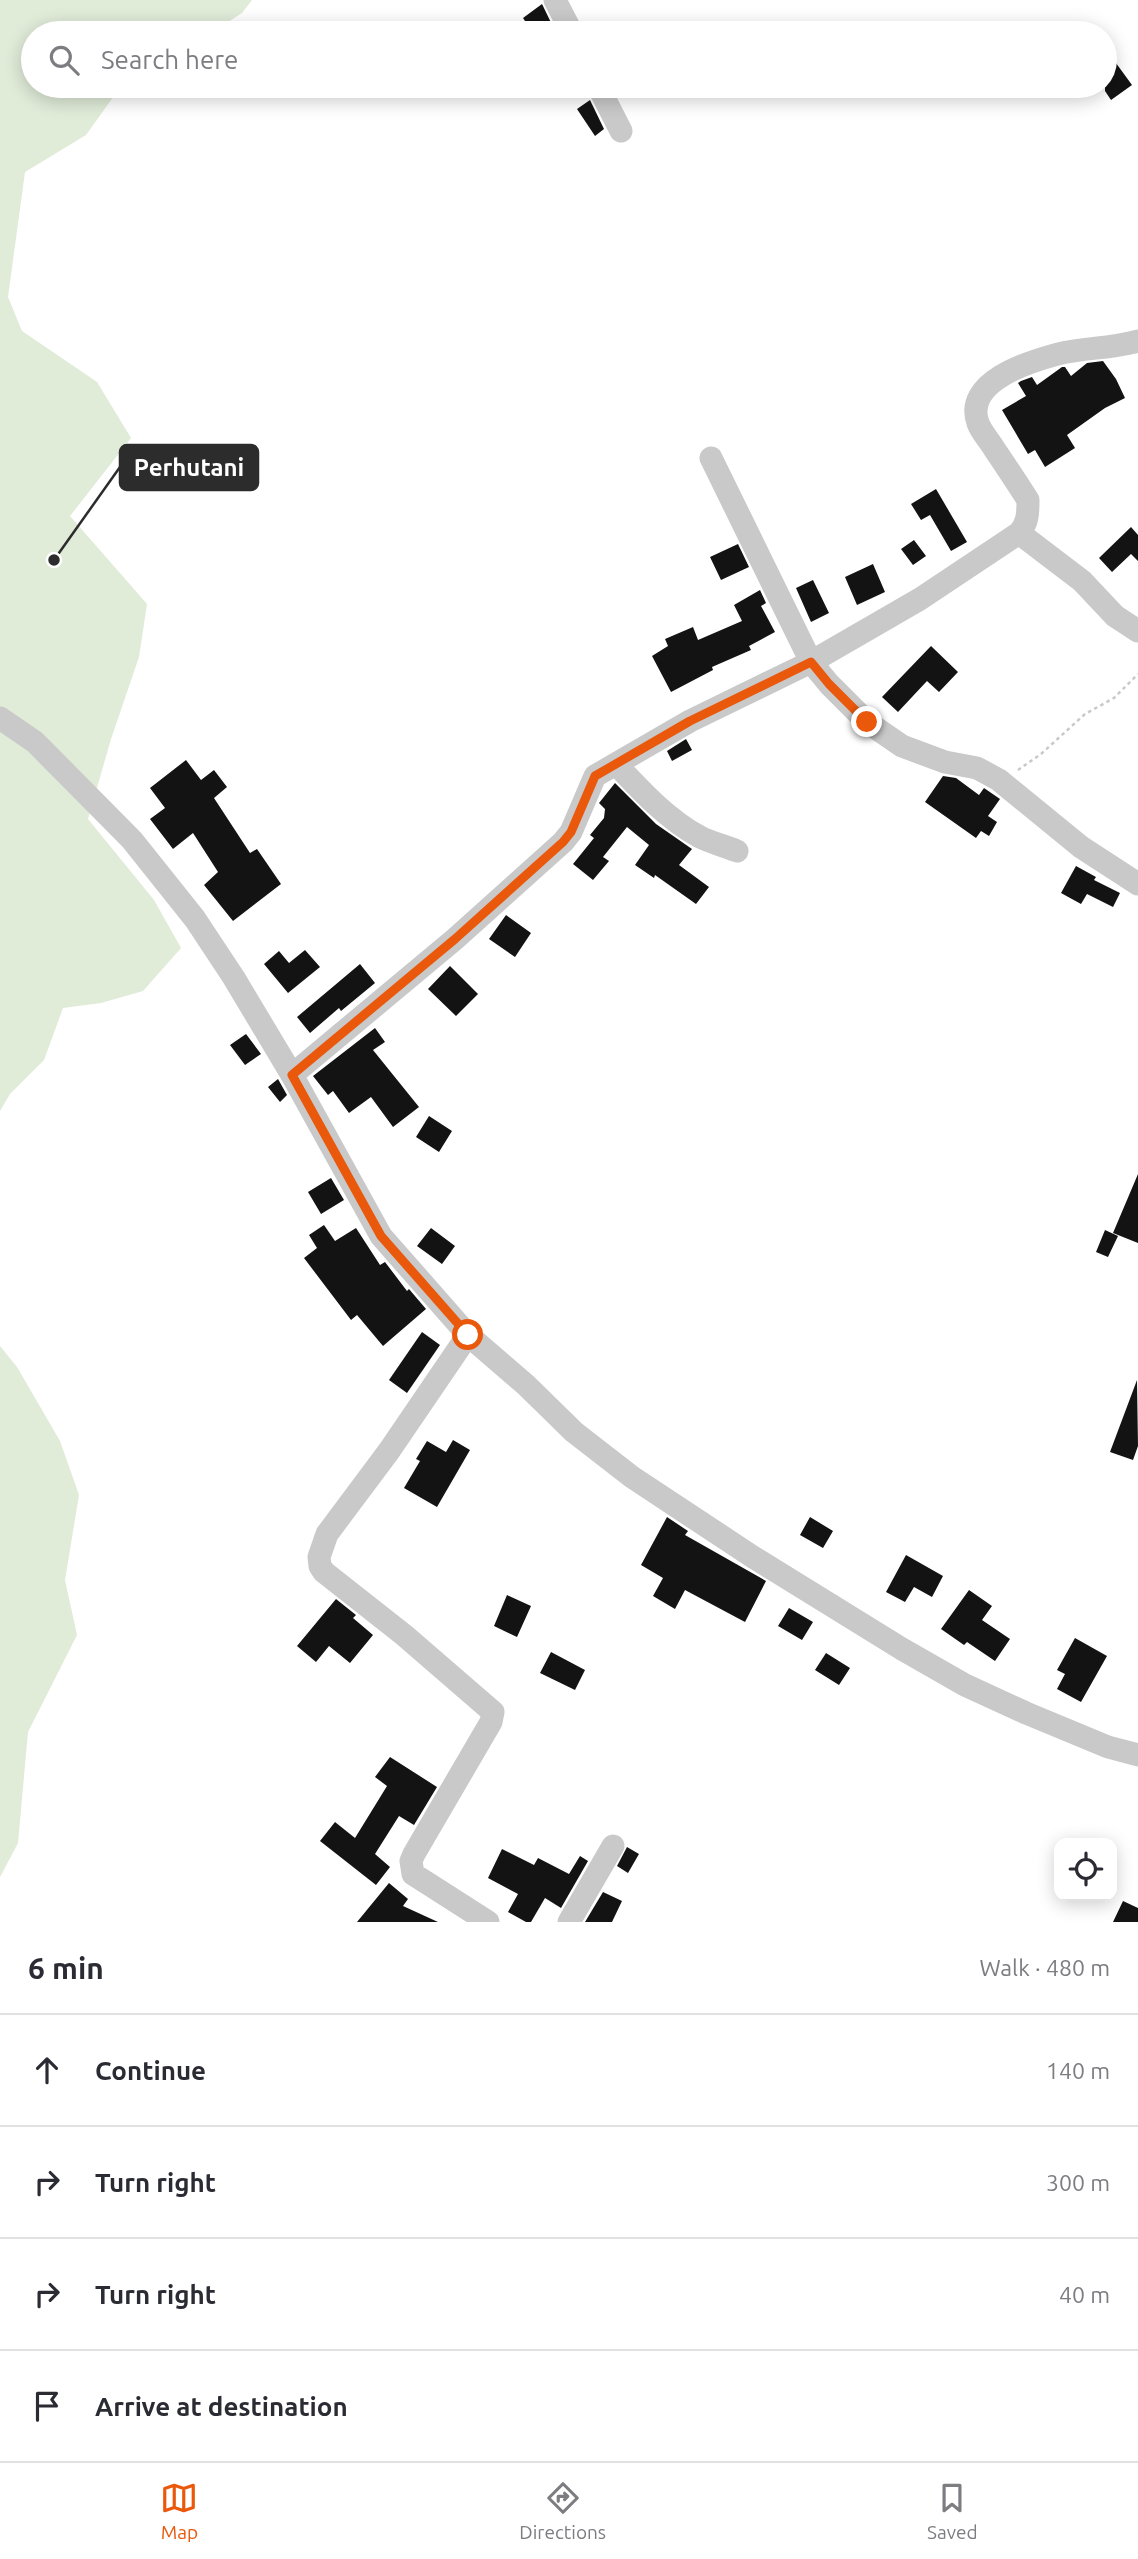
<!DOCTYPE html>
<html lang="en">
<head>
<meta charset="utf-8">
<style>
  :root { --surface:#fff; --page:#f7f7f7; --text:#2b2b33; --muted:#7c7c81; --line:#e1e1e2; --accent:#ea580c }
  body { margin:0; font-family:Ubuntu,sans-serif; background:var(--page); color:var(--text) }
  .controls { position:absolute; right:21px; bottom:21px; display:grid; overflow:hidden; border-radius:14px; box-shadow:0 4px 18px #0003 }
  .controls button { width:63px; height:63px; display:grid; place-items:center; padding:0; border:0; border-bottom:2px solid var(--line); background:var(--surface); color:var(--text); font:35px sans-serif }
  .stop { position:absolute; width:21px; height:21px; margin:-16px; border:5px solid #ea580c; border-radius:50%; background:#fff }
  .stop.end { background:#ea580c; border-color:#fff; box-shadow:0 2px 7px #0008 }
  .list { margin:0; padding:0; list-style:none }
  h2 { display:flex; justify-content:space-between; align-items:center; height:91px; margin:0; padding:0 28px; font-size:30px }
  h2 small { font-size:23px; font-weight:400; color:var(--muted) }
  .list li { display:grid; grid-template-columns:46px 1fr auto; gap:21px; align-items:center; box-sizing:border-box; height:112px; padding:0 28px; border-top:2px solid var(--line) }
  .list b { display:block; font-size:26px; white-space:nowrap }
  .list em { font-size:23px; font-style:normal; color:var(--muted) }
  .icon { flex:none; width:38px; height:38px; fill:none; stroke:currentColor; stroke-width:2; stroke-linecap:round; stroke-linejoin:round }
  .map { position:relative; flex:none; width:1138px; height:1922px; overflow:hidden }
  .search { position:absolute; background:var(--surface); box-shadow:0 4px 18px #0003; left:21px; right:21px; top:21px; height:77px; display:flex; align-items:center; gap:18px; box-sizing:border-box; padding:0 24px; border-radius:38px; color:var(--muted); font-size:26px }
  .sheet { height:539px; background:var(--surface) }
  nav { display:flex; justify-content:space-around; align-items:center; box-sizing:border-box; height:98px; border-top:2px solid var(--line); background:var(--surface); font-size:19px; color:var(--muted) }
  nav a { display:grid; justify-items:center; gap:4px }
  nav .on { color:var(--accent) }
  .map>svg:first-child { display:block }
  .green { fill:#e0ebd8 }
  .building { fill:#131313 }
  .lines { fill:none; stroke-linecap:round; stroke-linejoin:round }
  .path { stroke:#c9c9c9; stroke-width:2.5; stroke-dasharray:3.5 3.5; stroke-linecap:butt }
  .minor { stroke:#c9c9c9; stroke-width:23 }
  .route { stroke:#ea580c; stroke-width:9 }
  .leader { fill:none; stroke:#2c2c2c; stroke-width:2.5 }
  .callout-dot { fill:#2c2c2c; stroke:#fff; stroke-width:2.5 }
  .callout { fill:#2c2c2c; stroke:#2c2c2c; stroke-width:2.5 }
  .callout-label { font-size:24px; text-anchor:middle; font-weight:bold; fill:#fff }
</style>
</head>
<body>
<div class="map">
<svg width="1138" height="1922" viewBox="0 0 1138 1922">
  <rect width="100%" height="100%" fill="#fff"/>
  <path class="green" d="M0 0H252L242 13 211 33H33V86H121L86 135 25 172 8 297 22 331 97 382 131 438 70 516 147 604 139 657 111 739 88 819 154 900 181 948 143 991 101 1003 63 1008 44 1060 10 1094 0 1111Z
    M0 1346 17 1367 60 1441 79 1495 65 1580 77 1635 28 1732 18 1843 0 1877Z"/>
  <path class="building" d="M542 4 543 6 556 33H533L523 18Z
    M1105 48 1132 85 1111 100 1105 91Z
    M590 100 604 129 595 136 577 109Z
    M1103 361 1116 379 1125 398 1105 408 1067 435 1075 448 1045 467 1035 450 1028 454 1002 410 1026 396 1018 383 1021 381 1032 377 1037 385 1062 367H1065L1071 376 1087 363Z
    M936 489 967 542 951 551 930 515 921 520 911 504Z
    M1131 527 1138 535V561L1131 554 1112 572 1099 558Z
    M914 540 926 556 913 565 901 549Z
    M738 544 749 567 721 580 710 557Z
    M873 564 885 592 857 605 845 577Z
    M813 580 829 613 811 622 796 588Z
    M760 590 766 603 761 606 775 632 749 646 751 650 712 667 713 670 671 692 652 656 668 646 665 639 693 627 698 640 742 621 734 605Z
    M931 646 958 672 939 692 927 681 898 712 882 697Z
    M686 739 692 750 672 761 667 751Z
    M186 760 201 780 214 770 227 787 214 798 250 853 257 849 281 884 233 921 204 885 218 872 193 833 173 849 150 819 165 808 150 788Z
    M943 776 956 778 979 795 984 788 1000 799 988 816 997 822 989 836 981 831 976 838 925 802Z
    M615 783 656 824 692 849 679 865 709 887 696 904 655 875 654 878 635 865 649 845 627 827 603 857 609 861 593 880 573 864 594 838 590 835 604 818 605 809 599 803Z
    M1076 866 1096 877 1094 880 1120 893 1113 907 1087 894 1081 904 1061 893Z
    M506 915 531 933 515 957 489 939Z
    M305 950 320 967 288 993 264 964 279 951 289 963Z
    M360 964 375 983 341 1011 339 1008 310 1033 297 1017Z
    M450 966 478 994 456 1016 428 989Z
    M375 1028 385 1042 373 1050 419 1107 393 1127 371 1097 349 1113 333 1091 328 1095 313 1076Z
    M246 1034 261 1054 245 1065 230 1045Z
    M278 1079 287 1095 280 1102 268 1087Z
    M429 1116 452 1131 439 1152 416 1137Z
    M1138 1174V1243L1113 1233Z
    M331 1178 344 1200 321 1214 308 1192Z
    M324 1225 335 1241 356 1228 380 1265 385 1262 407 1291 409 1289 426 1309 383 1346 357 1315 351 1320 304 1258 317 1248 309 1235Z
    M431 1228 455 1246 442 1264 417 1246Z
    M1105 1230 1118 1236 1108 1257 1096 1252Z
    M422 1332 440 1345 407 1393 389 1380Z
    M1137 1380 1138 1446 1133 1460 1110 1452Z
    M453 1440 470 1450 437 1507 404 1488 420 1461 416 1459 427 1441 446 1452Z
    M667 1517 688 1531 685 1535 766 1581 745 1622 685 1590 675 1609 653 1596 663 1578 641 1565Z
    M810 1517 833 1531 823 1548 800 1535Z
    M906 1555 943 1576 932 1597 914 1587 905 1602 886 1592Z
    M969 1590 992 1606 982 1620 1010 1639 995 1661 967 1642 964 1645 941 1629Z
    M507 1595 531 1606 517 1637 494 1626Z
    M336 1599 356 1615 353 1618 373 1635 350 1663 329 1646 316 1662 297 1646Z
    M789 1608 813 1622 802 1640 778 1626Z
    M1075 1638 1107 1656 1081 1702 1057 1689 1065 1674 1057 1670Z
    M551 1652 585 1670 575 1690 540 1673Z
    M826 1653 850 1668 839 1685 815 1670Z
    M390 1757 437 1787 414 1825 399 1816 375 1854 390 1867 376 1885 320 1841 335 1822 355 1838 387 1786 375 1777Z
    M627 1847 639 1854 628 1873 617 1866Z
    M502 1849 534 1865 538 1858 569 1874 580 1856 588 1861 561 1908 545 1898 531 1922H526L508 1912 518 1894 488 1878Z
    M389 1883 408 1899 403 1906 438 1922H357Z
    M603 1892 622 1901 612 1922H585Z
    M1123 1901 1138 1908V1922H1113Z"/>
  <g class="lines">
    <path class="path" d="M1018 770 1041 754 1085 714 1114 698 1138 674"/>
    <path class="minor" d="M555 0 572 33
      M598 86 621 131
      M711 458 811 662 829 684 867 722 902 746 945 762 977 768 999 780 1081 847 1138 884
      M1019 533 1082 581 1115 616 1138 631
      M0 718 35 742 132 840 195 919 234 978 292 1075 381 1236 468 1335 526 1385 574 1432 632 1477 753 1557 902 1649 965 1685 1026 1713 1108 1747 1138 1755
      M616 764C640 790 668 820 700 837 712 843 725 846 737 851
      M292 1075 455 939 563 842 571 832 595 776 690 721 811 662 920 599 1019 533C1028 523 1028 513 1028 500 1017 483 1006 466 995 450 990 441 981 432 978 423 963 382 1028 362 1058 354 1084 347 1112 349 1138 341
      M468 1335 389 1451 327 1534 319 1557 320 1566 324 1572 404 1635 493 1712 491 1722 414 1854 411 1861 413 1874 488 1922
      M569 1922 613 1846"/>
  </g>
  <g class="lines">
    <path class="route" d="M468 1335 381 1236 292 1075 455 939 563 842 571 832 595 776 690 721 811 662 829 684 867 722"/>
  </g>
  <path class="leader" d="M54 560L120 467"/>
  <circle class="callout-dot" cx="54" cy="560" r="7"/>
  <rect class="callout" x="120" y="445" width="138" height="45" rx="7"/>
  <g class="callout-label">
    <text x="189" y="476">Perhutani</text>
  </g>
</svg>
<div class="controls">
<button><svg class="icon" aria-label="locate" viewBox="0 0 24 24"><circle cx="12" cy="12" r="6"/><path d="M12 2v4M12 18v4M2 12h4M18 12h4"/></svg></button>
</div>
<div class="stop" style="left:468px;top:1335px"></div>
<div class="stop end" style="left:867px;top:722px"></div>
<div class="search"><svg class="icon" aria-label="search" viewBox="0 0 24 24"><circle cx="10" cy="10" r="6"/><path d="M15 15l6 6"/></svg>Search here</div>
</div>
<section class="sheet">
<h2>6 min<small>Walk · 480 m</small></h2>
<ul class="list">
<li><svg class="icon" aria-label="ahead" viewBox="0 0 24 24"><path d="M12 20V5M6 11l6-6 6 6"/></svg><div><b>Continue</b></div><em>140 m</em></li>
<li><svg class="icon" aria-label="right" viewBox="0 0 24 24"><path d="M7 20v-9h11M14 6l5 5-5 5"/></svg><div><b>Turn right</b></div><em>300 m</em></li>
<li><svg class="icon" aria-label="right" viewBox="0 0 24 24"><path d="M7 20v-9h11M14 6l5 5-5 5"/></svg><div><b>Turn right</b></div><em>40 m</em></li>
<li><svg class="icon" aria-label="arrive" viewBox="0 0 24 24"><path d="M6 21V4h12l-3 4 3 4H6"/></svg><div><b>Arrive at destination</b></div></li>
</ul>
</section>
<nav>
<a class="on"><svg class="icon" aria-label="map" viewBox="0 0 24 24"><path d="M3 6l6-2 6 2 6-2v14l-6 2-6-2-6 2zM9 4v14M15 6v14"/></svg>Map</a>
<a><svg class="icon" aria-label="directions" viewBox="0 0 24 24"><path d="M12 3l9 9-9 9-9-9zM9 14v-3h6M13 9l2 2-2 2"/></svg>Directions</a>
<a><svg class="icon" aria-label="saved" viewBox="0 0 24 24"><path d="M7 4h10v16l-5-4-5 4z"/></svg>Saved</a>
</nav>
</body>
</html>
